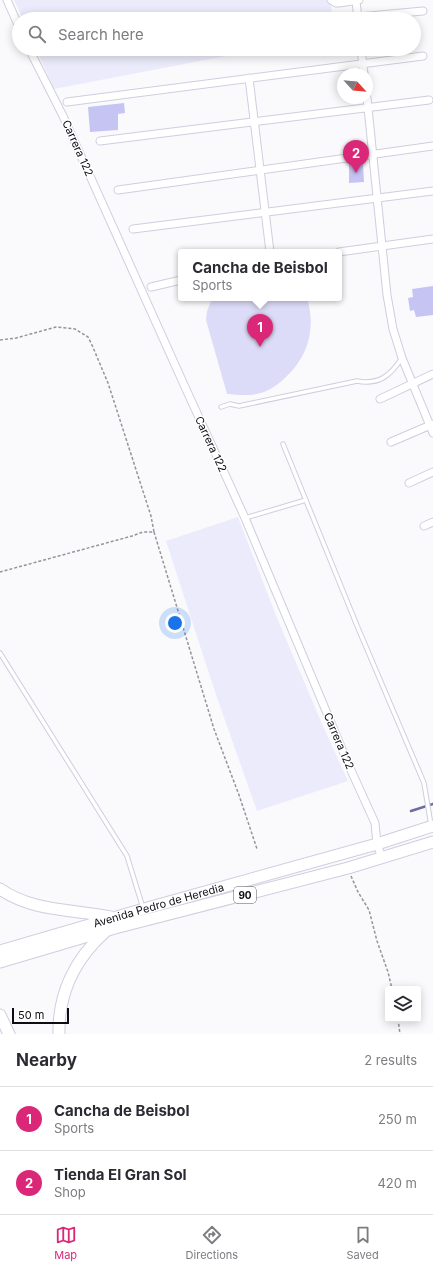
<!DOCTYPE html>
<html lang="en">
<head>
<meta charset="utf-8">
<style>
  :root { --surface:#fff; --page:#f2f2f3; --text:#2b2b33; --muted:#7c7c81; --line:#e1e1e2; --accent:#db2777 }
  body { margin:0; font-family:Inter,sans-serif; background:var(--page); color:var(--text) }
  .controls { position:absolute; right:12px; bottom:12px; display:grid; overflow:hidden; border-radius:4px; box-shadow:0 2px 10px #0003 }
  .controls button { width:36px; height:36px; display:grid; place-items:center; padding:0; border:0; border-bottom:1px solid var(--line); background:var(--surface); color:var(--text); font:20px sans-serif }
  .compass { position:absolute; left:337px; top:68px; width:36px; height:36px; border-radius:50%; background:var(--surface); box-shadow:0 2px 10px #0003; rotate:116deg }
  .scale { position:absolute; left:12px; bottom:10px; width:57px; box-sizing:border-box; padding-left:4px; border:2px solid #0d0d13; border-top:0; font-size:11px; line-height:14px; white-space:nowrap; color:#0d0d13; -webkit-text-stroke:3px #fff; paint-order:stroke }
  .you { position:absolute; left:175px; top:623px; width:14px; height:14px; margin:-10px; border:3px solid #fff; border-radius:50%; background:#1a73e8; box-shadow:0 0 0 6px #1a73e833 }
  .badge { display:grid; place-items:center; width:26px; height:26px; border-radius:50%; background:var(--accent); color:#fff; font-size:13px; font-weight:700 }
  .pin { position:absolute; translate:-50% -33px; filter:drop-shadow(0 1px 2px #0008) }
  .pin::after { content:''; position:absolute; top:21px; width:14px; height:12px; background:inherit; clip-path:polygon(0 0,100% 0,50% 100%) }
  .popup { position:absolute; left:178px; top:249px; width:164px; height:52px; box-sizing:border-box; display:grid; place-content:center; border-radius:4px; background:var(--surface); filter:drop-shadow(0 1px 3px #0005); font-size:13px; white-space:nowrap; color:var(--muted) }
  .popup b { font-size:15px; color:var(--text) }
  .popup::after { content:''; position:absolute; left:50%; top:100%; margin-left:-8px; border:8px solid transparent; border-top-color:var(--surface) }
  .list { margin:0; padding:0; list-style:none }
  h2 { display:flex; justify-content:space-between; align-items:center; height:52px; margin:0; padding:0 16px; font-size:17px }
  h2 small { font-size:13px; font-weight:400; color:var(--muted) }
  .list li { display:grid; grid-template-columns:26px 1fr auto; gap:12px; align-items:center; box-sizing:border-box; height:64px; padding:0 16px; border-top:1px solid var(--line) }
  .list b { display:block; font-size:15px; white-space:nowrap }
  .list p { margin:0; font-size:13px; white-space:nowrap; color:var(--muted) }
  .list em { font-size:13px; font-style:normal; color:var(--muted) }
  .icon { flex:none; width:22px; height:22px; fill:none; stroke:currentColor; stroke-width:2; stroke-linecap:round; stroke-linejoin:round }
  .map { position:relative; flex:none; width:433px; height:1034px; overflow:hidden }
  .search { position:absolute; background:var(--surface); box-shadow:0 2px 10px #0003; left:12px; right:12px; top:12px; height:44px; display:flex; align-items:center; gap:10px; box-sizing:border-box; padding:0 14px; border-radius:22px; color:var(--muted); font-size:15px }
  .sheet { height:180px; background:var(--surface) }
  nav { display:flex; justify-content:space-around; align-items:center; box-sizing:border-box; height:56px; border-top:1px solid var(--line); background:var(--surface); font-size:11px; color:var(--muted) }
  nav a { display:grid; justify-items:center; gap:2px }
  nav .on { color:var(--accent) }
  .map>svg:first-child { display:block }
  .built { fill:#ecebfb }
  .green { fill:#dddcf8 }
  .lines { fill:none; stroke-linecap:round; stroke-linejoin:round }
  .stream { stroke:#6f6aa1; stroke-width:2.5 }
  .building { fill:#c6c4f3 }
  .service-casing { stroke:#cecedf; stroke-width:5.5 }
  .minor-casing { stroke:#cecedf; stroke-width:9 }
  .trunk-casing { stroke:#cecedf; stroke-width:13 }
  .path { stroke:#949499; stroke-width:1.5; stroke-dasharray:3 2; stroke-linecap:butt }
  .service { stroke:#fff; stroke-width:3.5 }
  .minor { stroke:#fff; stroke-width:7 }
  .trunk { stroke:#fff; stroke-width:11 }
  .labels { text-anchor:middle; stroke-width:3; stroke-linejoin:round; paint-order:stroke }
  .shield { fill:#fff; stroke:#56565a; stroke-width:1 }
  .shield-label { font-size:10px; font-weight:bold; fill:#0d0d13 }
  .street-label { font-size:11px; fill:#0d0d13; stroke:#fff }
</style>
</head>
<body>
<div class="map">
<svg width="433" height="1034" viewBox="0 0 433 1034">
  <rect width="100%" height="100%" fill="#fafafd"/>
  <path class="built" d="M14 0H330L333 19H23Z
    M36 49H262L54 89Z
    M238 517 277 618 323 726 348 781 257 811 215 692 166 541Z"/>
  <path class="green" d="M219 298H307C316 327 309 355 287 376 280 383 271 390 261 393 251 396 238 395 227 394L206 320 207 311 211 301Z"/>
  <g class="lines">
    <path class="stream" d="M411 811 433 804"/>
  </g>
  <path class="building" d="M124 103 125 113 118 114V130L90 132 88 107Z
    M349 164H363L364 182 349 183Z
    M433 286V315L416 317 414 310 410 311 408 298 413 297 412 289Z"/>
  <g class="lines">
    <g class="service-casing">
      <path id="service" d="M221 407 230 404 239 406 357 381C379 385 390 376 402 358
        M283 444 358 628 424 783 431 825
        M245 518 306 500
        M0 653 127 856 143 908"/>
    </g>
    <g class="minor-casing">
      <path id="minor" d="M7 0 19 27
        M331 0 336 3H339L359 0
        M356 1 358 19
        M358 17 423 11
        M29 49 63 116 185 387 245 518 350 768 375 823 377 844 382 858
        M361 49 364 74
        M249 78 270 252
        M367 98 387 295 393 329 402 358 433 433
        M67 102 423 56
        M100 141 429 100
        M118 190 433 146
        M133 229 433 191
        M339 252 433 239
        M151 287 181 280
        M380 399 433 374
        M391 442 433 424
        M409 483 433 472
        M424 526 433 522"/>
    </g>
    <g class="trunk-casing">
      <g id="trunk">
        <path d="M0 889C33 912 73 909 111 917"/>
        <path id="s1" d="M0 951 144 909 377 844 433 826"/>
        <path d="M0 962 115 928 348 868 433 842"/>
        <path d="M0 1015 9 1034"/>
        <path d="M59 1034C58 994 75 959 105 932"/>
      </g>
    </g>
    <path class="path" d="M0 340 16 338 56 327 75 329 88 337 92 345 108 383 151 516 154 532H143L132 536 0 572
      M154 532 214 729 239 795 257 849
      M351 876 358 892 369 910 377 941 388 972 392 989
      M398 1019 400 1034"/>
    <use href="#service" class="service"/>
    <use href="#minor" class="minor"/>
    <use href="#trunk" class="trunk"/>
  </g>
  <g class="labels">
    <rect class="shield" x="234" y="887" width="22" height="16" rx="3"/>
    <g class="shield-label">
      <text x="245" y="899">90</text>
    </g>
    <g class="street-label">
      <text transform="translate(78 148) rotate(66)" y="4">Carrera 122</text>
      <text transform="translate(211 444) rotate(65)" y="4">Carrera 122</text>
      <text transform="translate(339 741) rotate(67)" y="4">Carrera 122</text>
      <text dy="4" stroke="none"><textPath href="#s1" startOffset="165">Avenida Pedro de Heredia</textPath></text>
    </g>
  </g>
</svg>
<div class="controls">
<button><svg class="icon" aria-label="layers" viewBox="0 0 24 24"><path d="M12 4l9 5-9 5-9-5zM3 14l9 5 9-5"/></svg></button>
</div>
<svg class="compass" viewBox="-18 -18 36 36"><path d="M0-13l5 13h-10z" fill="#e53935"/><path d="M0 13l5-13h-10z" fill="#7c7c81"/></svg>
<div class="scale">50 m</div>
<div class="you"></div>
<div class="pin badge" style="left:260px;top:347px">1</div>
<div class="popup"><b>Cancha de Beisbol</b>Sports</div>
<div class="pin badge" style="left:356px;top:173px">2</div>
<div class="search"><svg class="icon" aria-label="search" viewBox="0 0 24 24"><circle cx="10" cy="10" r="6"/><path d="M15 15l6 6"/></svg>Search here</div>
</div>
<section class="sheet">
<h2>Nearby<small>2 results</small></h2>
<ul class="list">
<li><span class="badge">1</span><div><b>Cancha de Beisbol</b><p>Sports</p></div><em>250 m</em></li>
<li><span class="badge">2</span><div><b>Tienda El Gran Sol</b><p>Shop</p></div><em>420 m</em></li>
</ul>
</section>
<nav>
<a class="on"><svg class="icon" aria-label="map" viewBox="0 0 24 24"><path d="M3 6l6-2 6 2 6-2v14l-6 2-6-2-6 2zM9 4v14M15 6v14"/></svg>Map</a>
<a><svg class="icon" aria-label="directions" viewBox="0 0 24 24"><path d="M12 3l9 9-9 9-9-9zM9 14v-3h6M13 9l2 2-2 2"/></svg>Directions</a>
<a><svg class="icon" aria-label="saved" viewBox="0 0 24 24"><path d="M7 4h10v16l-5-4-5 4z"/></svg>Saved</a>
</nav>
</body>
</html>
